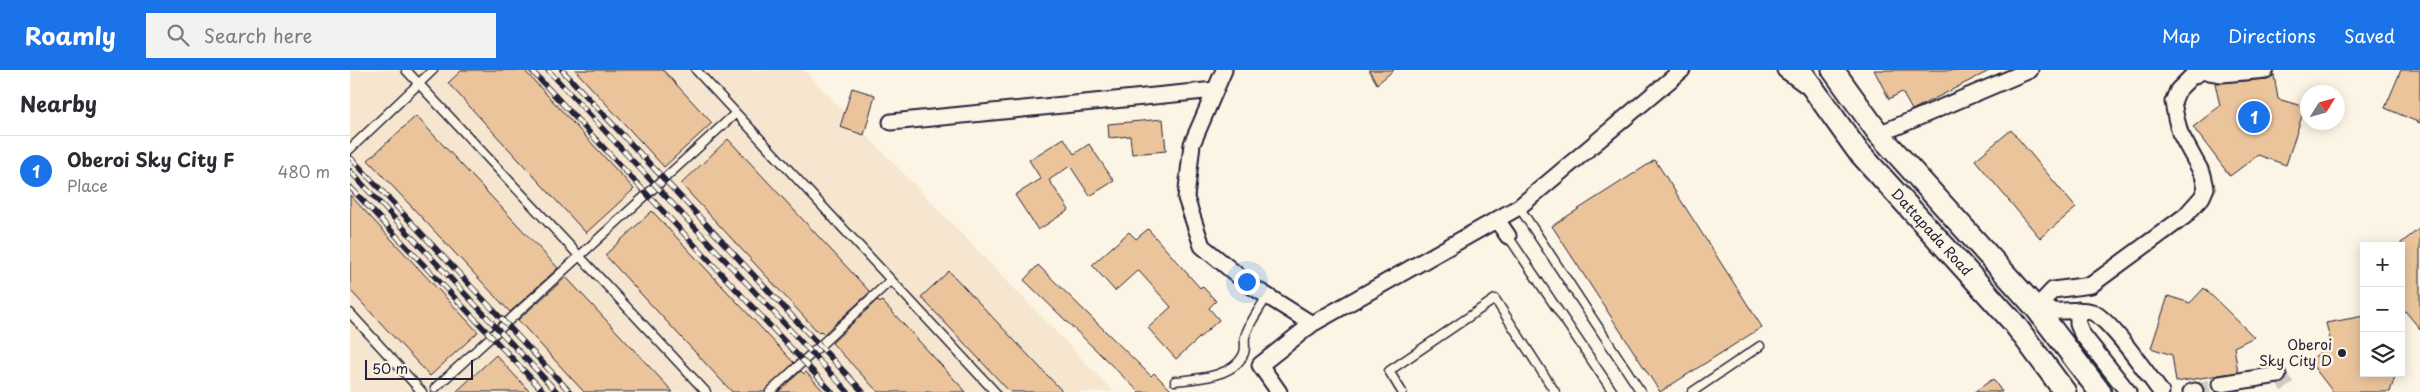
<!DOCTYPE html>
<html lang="en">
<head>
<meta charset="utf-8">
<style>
  :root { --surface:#fff; --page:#f2f2f3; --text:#2b2b33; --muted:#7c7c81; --line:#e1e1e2; --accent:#1a73e8 }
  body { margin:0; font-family:"Playpen Sans",sans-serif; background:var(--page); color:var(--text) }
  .controls { position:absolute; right:15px; bottom:15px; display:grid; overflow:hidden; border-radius:0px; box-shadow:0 2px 12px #0003 }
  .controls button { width:45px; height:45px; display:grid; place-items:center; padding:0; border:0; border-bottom:1px solid var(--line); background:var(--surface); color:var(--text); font:25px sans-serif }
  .compass { position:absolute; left:1950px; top:15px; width:45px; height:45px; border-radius:50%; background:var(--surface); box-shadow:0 2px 12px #0003; rotate:53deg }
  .scale { position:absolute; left:15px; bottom:12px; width:108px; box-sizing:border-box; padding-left:5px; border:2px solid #22223b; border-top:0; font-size:14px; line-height:18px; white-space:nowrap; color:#22223b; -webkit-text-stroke:4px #fcf5e5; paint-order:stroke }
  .you { position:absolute; left:896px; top:211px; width:18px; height:18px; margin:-12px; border:4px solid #fff; border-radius:50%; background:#1a73e8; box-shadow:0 0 0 8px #1a73e833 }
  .badge { display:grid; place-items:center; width:32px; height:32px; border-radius:50%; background:var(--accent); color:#fff; font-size:16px; font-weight:700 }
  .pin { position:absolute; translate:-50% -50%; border:2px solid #fff; box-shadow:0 1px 5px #0006 }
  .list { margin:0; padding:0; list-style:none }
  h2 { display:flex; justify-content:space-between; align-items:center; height:65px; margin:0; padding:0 20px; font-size:21px }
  h2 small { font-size:16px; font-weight:400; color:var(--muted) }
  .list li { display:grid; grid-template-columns:32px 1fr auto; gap:15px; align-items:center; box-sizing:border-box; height:70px; padding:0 20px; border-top:1px solid var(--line) }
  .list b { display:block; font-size:19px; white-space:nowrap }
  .list p { margin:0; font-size:16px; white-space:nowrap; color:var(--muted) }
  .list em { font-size:16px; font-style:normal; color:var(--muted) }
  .icon { flex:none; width:28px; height:28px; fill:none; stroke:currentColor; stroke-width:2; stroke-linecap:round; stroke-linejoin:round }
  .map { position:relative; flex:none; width:2070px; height:322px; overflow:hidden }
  header { display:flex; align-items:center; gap:30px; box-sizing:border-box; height:70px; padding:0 25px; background:var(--accent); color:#fff }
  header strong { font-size:24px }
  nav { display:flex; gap:28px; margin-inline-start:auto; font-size:18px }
  .search { width:350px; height:45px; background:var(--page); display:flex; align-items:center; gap:12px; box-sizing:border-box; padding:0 18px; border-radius:0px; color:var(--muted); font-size:19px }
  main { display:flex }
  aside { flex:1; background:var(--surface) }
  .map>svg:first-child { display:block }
  .built { fill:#f7e6cf }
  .building { fill:#ebc49b; stroke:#22223b }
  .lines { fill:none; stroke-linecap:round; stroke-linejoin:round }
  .street-tunnel { stroke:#d0cbc3; stroke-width:15; stroke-dasharray:15 8; stroke-linecap:butt }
  .lane-casing { stroke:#22223b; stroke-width:11 }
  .street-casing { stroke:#22223b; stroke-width:19 }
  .secondary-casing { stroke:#22223b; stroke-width:25 }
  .lane { stroke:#fcf5e5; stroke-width:8 }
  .street { stroke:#fcf5e5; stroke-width:15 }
  .secondary { stroke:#fcf5e5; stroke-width:21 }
  .rail-casing { stroke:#22223b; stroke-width:5.5 }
  .rail { stroke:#fcf5e5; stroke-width:4; stroke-dasharray:11; stroke-linecap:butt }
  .poi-dot { fill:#22223b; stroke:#fcf5e5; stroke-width:2 }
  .labels { text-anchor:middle; stroke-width:5; stroke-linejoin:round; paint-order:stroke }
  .street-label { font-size:14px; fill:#22223b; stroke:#fcf5e5 }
  .poi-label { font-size:14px; fill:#22223b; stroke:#fcf5e5; text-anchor:end }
</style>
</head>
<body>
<header>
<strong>Roamly</strong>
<div class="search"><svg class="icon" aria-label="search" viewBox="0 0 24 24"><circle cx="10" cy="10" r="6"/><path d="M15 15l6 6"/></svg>Search here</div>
<nav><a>Map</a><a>Directions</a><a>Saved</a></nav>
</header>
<main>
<aside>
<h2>Nearby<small></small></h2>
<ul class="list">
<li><span class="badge">1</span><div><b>Oberoi Sky City F</b><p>Place</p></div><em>480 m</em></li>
</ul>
</aside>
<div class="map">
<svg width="2070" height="322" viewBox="0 0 2070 322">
  <rect width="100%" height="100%" fill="#fcf5e5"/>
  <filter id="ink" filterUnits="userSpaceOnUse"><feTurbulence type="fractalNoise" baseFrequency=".02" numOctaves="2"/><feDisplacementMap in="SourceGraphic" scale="10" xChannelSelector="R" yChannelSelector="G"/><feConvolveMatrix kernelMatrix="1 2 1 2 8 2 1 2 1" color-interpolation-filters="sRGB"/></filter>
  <g filter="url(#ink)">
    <path class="built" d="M0 0H454L764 322H0Z"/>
    <path class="building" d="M112 0H174L284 119 236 163 98 13Z
      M225 0H313L362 53 314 97Z
      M1019 0H1044L1027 14Z
      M1524 0H1641L1562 40 1552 22 1539 29Z
      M2051 0H2070V53L2035 38Z
      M1924 5 1928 29 1955 37 1936 95 1908 85 1880 106 1843 57 1870 36 1865 13 1917 9Z
      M502 18 525 25 514 65 490 57Z
      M66 46 208 198 160 242 18 90Z
      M813 49 816 81 782 84 780 66 759 68 758 54Z
      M1661 60 1726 138 1690 168 1625 90Z
      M714 68 724 84 739 74 764 111 740 126 720 96 699 110 719 140 688 160 665 125 691 109 679 90Z
      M378 69 520 222 474 264 471 261 469 263 331 114Z
      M1305 90 1412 257 1310 322 1202 156Z
      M0 125 128 262 80 306 0 220Z
      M302 141 444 293 414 322H382L255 185Z
      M2070 158V259L2051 236V173Z
      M798 159 850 218 852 216 866 231 859 238 869 250 826 289 798 258 821 237 788 200 765 221 742 195 779 162 786 169Z
      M688 195 801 306 804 303 823 322H789L674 210Z
      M599 201 713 322H660L571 227Z
      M216 207 323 322H234L168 250Z
      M1854 218 1904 267 1884 277 1888 302 1826 312 1822 285 1801 278 1818 226 1840 233Z
      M527 230 530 233 532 231 616 322H528L482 273Z
      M2014 246V303H2046L2040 322H1983L1959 291 1981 274 1976 253Z
      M146 285 180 322H106Z
      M451 301 454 304 456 302 474 322H428Z
      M1643 309 1652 322H1624Z"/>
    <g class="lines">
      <path class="street-tunnel" d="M1928 305 1942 322
        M1845 321 1870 314"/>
      <g class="lane-casing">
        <path id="lane" d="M56 0 356 322
          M346 0 645 322
          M0 79 83 0
          M1169 137 1291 322
          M1158 166 1263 322
          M0 243 72 322
          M825 311C846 309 885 307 894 283 896 278 894 272 895 267 898 254 910 239 917 226
          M85 318 386 43
          M420 322 541 210
          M1052 322 1039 301 1145 229 1205 322
          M1342 322 1410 276"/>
      </g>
      <g class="street-casing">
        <path id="street" d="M874 0 842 74 836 128 852 176 898 214 962 254
          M1435 0 1457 16
          M541 52 865 20
          M1529 64 1680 0
          M1147 150 1158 166
          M1693 233 1703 241C1716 242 1729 238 1742 242 1761 250 1797 304 1811 322
          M1686 238 1703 220 1741 215 1835 146 1852 127 1856 118 1853 105 1830 63 1826 48 1823 32 1828 20 1841 7 1853 1 1872 4 1916 0
          M1728 240V254L1732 264 1778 322
          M1870 314 1928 305
          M929 322 910 295 962 254 1169 137 1332 0
          M1841 322 1845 321"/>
      </g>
      <g class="secondary-casing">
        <g id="secondary">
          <path id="s1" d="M1450 0 1507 80 1663 252 1715 322"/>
          <path d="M1483 0 1529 64 1686 238 1750 322"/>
        </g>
      </g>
      <use href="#lane" class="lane"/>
      <use href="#street" class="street"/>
      <use href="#secondary" class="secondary"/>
      <g class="rail-casing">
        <path id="rail" d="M181 0 482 322
          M198 0 498 322
          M212 0 513 322
          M0 87 220 322
          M0 101 207 322
          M0 117 194 322"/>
      </g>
      <use href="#rail" class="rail"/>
    </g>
  </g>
  <circle class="poi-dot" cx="1992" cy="283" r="5"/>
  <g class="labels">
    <g class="street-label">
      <text dy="5" stroke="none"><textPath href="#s1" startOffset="209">Dattapada Road</textPath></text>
    </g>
    <g class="poi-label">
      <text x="1982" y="280">Oberoi<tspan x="1982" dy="16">Sky City D</tspan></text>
    </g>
  </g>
</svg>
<div class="controls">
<button>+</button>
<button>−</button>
<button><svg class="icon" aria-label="layers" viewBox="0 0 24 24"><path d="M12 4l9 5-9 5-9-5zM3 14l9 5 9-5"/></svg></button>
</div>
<svg class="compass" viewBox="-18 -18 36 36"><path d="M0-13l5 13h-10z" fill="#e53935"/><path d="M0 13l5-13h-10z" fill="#7c7c81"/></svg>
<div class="scale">50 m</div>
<div class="you"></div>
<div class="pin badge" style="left:1904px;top:47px">1</div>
</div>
</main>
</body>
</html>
